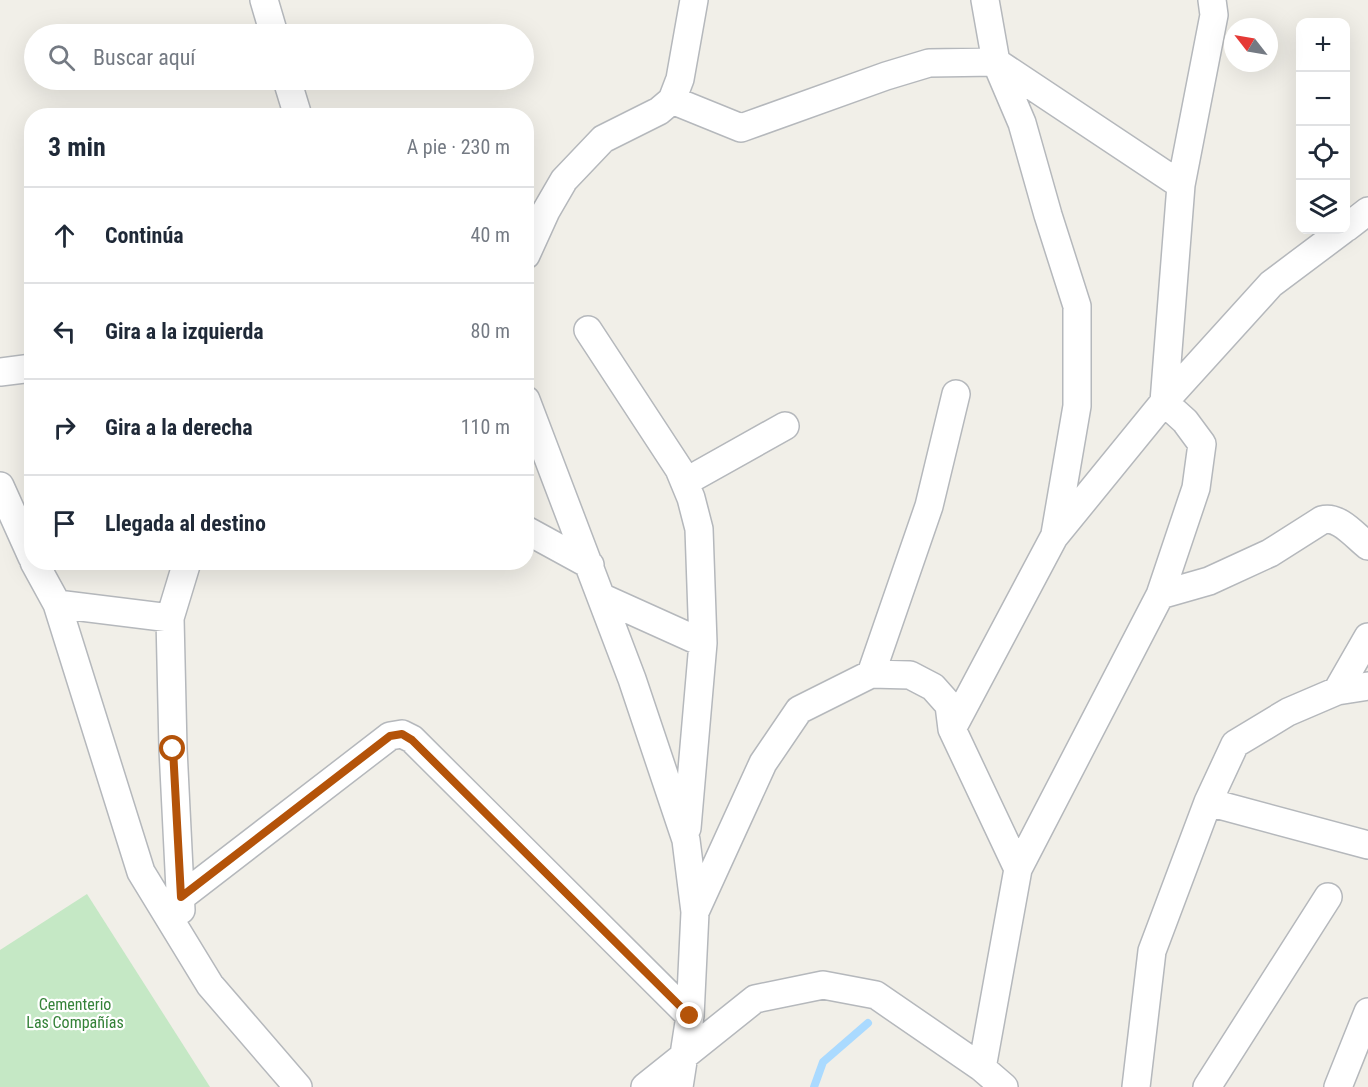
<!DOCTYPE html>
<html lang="es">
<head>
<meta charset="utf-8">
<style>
  :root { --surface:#fff; --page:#f2f2f3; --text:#1f2937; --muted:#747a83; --line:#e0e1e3 }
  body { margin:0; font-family:"Roboto Condensed",sans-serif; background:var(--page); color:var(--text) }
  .controls { position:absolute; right:18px; top:18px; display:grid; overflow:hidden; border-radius:12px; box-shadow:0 6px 24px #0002 }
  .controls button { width:54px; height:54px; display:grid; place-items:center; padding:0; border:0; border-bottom:2px solid var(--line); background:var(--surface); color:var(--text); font:30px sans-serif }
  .compass { position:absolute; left:1224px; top:18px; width:54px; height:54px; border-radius:50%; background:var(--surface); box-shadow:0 6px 24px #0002; rotate:301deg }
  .stop { position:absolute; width:18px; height:18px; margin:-14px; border:4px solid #b45309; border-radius:50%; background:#fff }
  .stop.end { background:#b45309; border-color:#fff; box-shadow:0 2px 6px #0008 }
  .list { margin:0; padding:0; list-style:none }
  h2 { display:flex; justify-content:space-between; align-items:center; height:78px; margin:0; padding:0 24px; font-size:26px }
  h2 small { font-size:20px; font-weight:400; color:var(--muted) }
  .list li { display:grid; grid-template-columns:39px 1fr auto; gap:18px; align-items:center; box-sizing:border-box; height:96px; padding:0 24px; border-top:2px solid var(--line) }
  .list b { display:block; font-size:22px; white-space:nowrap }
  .list em { font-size:20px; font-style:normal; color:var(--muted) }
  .icon { flex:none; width:33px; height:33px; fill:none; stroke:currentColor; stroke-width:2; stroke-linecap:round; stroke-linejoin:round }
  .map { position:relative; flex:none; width:1368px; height:1087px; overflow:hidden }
  .search { position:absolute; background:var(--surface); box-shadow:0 6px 24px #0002; left:24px; top:24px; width:510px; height:66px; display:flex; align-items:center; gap:15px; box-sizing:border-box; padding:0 21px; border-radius:33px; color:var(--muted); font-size:22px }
  .panel { position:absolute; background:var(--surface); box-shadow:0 6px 24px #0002; left:24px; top:108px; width:510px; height:462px; border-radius:24px }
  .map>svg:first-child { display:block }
  .green { fill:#c5e8c5 }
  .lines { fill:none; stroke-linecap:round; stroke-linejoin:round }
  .stream { stroke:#aadaff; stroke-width:8 }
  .street-casing { stroke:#b5b8bc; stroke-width:30 }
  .street { stroke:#fff; stroke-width:27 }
  .route { stroke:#b45309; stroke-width:8 }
  .labels { text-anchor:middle; stroke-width:4.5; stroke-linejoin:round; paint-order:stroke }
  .park-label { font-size:16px; fill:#348238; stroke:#fff }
</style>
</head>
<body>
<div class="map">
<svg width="1368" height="1087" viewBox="0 0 1368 1087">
  <rect width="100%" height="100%" fill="#f1efe8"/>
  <path class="green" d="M87 894 210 1087H0V950Z"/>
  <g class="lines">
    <path class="stream" d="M814 1087 823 1062 868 1023"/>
    <g class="street-casing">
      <path id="street" d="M264 0 274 34
        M985 0 996 62 1022 123 1048 215 1077 306V406L1055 534
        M287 80 298 116
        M672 100 741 128 886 76 929 63 996 62 1181 185
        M1346 228 1368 211
        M526 255 546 211 564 180 603 139 659 111 672 100 680 79 694 0
        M588 330 679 469 691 498 699 529 703 643 687 828
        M0 372 32 368
        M526 400 632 679 686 840 695 912 690 1016 679 1087
        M1164 402 1181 185 1214 15 1212 0
        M685 482 785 426
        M0 486 32 557
        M526 530 590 565
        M34 562 57 604 141 872 210 985 298 1087
        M1160 595 1209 581 1270 553 1322 520C1339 515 1355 536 1368 546
        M601 597 703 643
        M57 604 170 618
        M871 674 929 506 956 394
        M1337 691 1368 637
        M952 729 1054 537 1164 402 1271 284 1343 230
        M1208 802 1368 845
        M181 897 390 736 402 734 412 739 690 1016
        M181 910 173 749 170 618 187 562
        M695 912 763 763 799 710 871 674 910 675 933 687 949 705 952 729 1018 869
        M982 1068 1018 869 1160 595 1196 488 1202 444 1185 421 1164 402
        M645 1087 755 999 823 985 876 995 982 1068 1004 1087
        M1136 1087 1152 951 1208 802 1235 744 1288 712 1337 691 1368 686
        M1207 1087 1328 897
        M1338 1087 1368 1012"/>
    </g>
    <use href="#street" class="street"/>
  </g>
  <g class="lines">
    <path class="route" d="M173 749 181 897 390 736 402 734 412 740 690 1016"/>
  </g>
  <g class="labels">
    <g class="park-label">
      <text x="75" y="1010">Cementerio<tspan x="75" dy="18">Las Compañías</tspan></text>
    </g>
  </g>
</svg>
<div class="controls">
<button>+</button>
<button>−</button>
<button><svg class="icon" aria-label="locate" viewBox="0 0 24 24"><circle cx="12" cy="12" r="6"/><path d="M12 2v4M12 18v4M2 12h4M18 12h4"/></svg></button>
<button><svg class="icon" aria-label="layers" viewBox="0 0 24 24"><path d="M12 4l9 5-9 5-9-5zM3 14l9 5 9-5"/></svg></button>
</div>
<svg class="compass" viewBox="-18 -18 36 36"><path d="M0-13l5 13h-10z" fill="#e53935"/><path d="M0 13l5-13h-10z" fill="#747a83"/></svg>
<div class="stop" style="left:173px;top:749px"></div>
<div class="stop end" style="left:690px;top:1016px"></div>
<div class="search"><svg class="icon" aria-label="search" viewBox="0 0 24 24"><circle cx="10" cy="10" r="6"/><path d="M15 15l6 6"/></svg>Buscar aquí</div>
<section class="panel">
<h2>3 min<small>A pie · 230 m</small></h2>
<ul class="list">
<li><svg class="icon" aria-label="ahead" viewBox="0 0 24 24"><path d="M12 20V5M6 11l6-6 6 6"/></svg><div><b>Continúa</b></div><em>40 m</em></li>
<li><svg class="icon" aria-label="left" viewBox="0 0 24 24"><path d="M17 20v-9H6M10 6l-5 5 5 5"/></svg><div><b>Gira a la izquierda</b></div><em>80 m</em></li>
<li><svg class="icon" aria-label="right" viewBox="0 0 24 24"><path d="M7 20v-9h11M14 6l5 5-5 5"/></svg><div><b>Gira a la derecha</b></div><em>110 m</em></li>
<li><svg class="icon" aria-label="arrive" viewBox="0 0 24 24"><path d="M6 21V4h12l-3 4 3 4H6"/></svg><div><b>Llegada al destino</b></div></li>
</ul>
</section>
</div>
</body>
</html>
